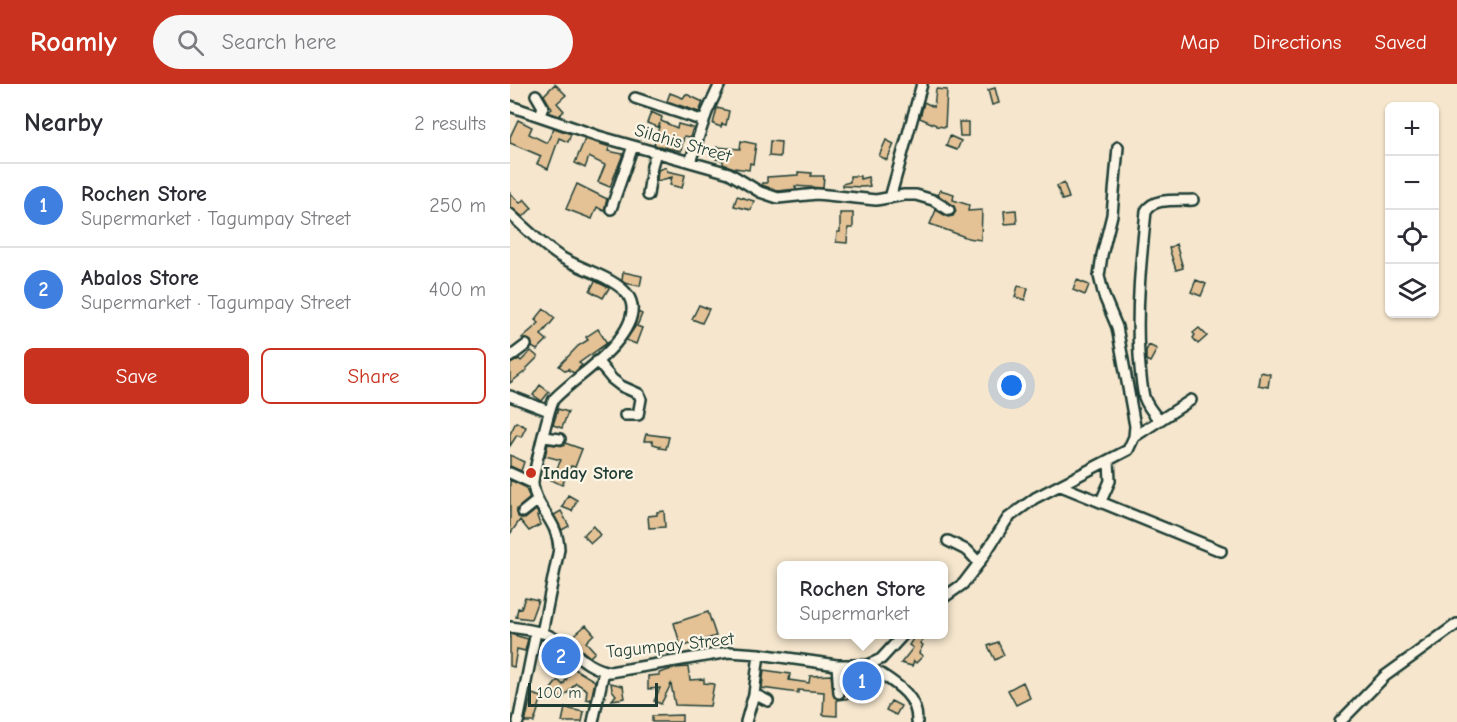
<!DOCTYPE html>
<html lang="en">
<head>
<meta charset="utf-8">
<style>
  :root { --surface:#fff; --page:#f7f7f7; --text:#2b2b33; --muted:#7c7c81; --line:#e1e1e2; --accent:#c8321e }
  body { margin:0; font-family:"Comic Neue",sans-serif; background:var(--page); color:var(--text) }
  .controls { position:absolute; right:18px; top:18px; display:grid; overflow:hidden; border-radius:9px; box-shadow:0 2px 4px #0004 }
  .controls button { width:54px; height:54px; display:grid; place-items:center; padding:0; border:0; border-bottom:2px solid var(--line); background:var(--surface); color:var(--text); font:30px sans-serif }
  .scale { position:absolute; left:18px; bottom:15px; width:130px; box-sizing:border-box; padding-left:6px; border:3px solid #1f3d34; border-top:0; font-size:16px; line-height:21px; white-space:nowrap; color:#1f3d34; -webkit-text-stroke:4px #fcf5e5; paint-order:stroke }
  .you { position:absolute; left:502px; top:302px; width:21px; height:21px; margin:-15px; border:4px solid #fff; border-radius:50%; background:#1a73e8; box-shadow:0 0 0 9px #1a73e833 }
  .badge { display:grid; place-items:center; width:39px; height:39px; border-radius:50%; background:var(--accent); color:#fff; font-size:20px; font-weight:700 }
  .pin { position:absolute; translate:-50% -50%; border:3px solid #fff; box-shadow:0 2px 6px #0006 }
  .popup { position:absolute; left:267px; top:477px; width:171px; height:78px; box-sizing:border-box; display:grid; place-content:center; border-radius:9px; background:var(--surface); filter:drop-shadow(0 2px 4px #0005); font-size:20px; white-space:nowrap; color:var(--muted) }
  .popup b { font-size:22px; color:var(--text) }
  .popup::after { content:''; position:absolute; left:50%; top:100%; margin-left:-12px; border:12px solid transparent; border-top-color:var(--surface) }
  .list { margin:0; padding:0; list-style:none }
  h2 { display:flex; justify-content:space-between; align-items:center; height:78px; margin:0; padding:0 24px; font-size:26px }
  h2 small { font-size:20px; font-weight:400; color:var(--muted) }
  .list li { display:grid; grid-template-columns:39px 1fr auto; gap:18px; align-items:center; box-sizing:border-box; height:84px; padding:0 24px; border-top:2px solid var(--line) }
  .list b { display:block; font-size:22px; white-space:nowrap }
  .list p { margin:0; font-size:20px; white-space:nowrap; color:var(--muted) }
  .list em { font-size:20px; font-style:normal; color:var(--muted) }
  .actions { display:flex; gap:12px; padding:18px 24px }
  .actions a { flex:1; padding:14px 0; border:2px solid var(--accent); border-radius:9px; text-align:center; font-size:21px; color:var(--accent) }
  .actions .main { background:var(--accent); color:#fff }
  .icon { flex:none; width:33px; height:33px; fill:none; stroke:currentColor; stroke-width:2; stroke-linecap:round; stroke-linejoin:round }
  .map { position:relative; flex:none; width:947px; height:638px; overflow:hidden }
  header { display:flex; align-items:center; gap:36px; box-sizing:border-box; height:84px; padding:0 30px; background:var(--accent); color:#fff }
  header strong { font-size:28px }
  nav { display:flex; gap:33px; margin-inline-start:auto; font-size:21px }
  .search { width:420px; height:54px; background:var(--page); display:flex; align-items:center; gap:15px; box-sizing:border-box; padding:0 21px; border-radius:33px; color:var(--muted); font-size:22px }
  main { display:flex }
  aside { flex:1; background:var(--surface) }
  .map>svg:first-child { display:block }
  .building { fill:#e4c296; stroke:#1f3d34; stroke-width:1.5 }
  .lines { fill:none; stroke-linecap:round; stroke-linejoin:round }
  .minor-casing { stroke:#1f3d34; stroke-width:14 }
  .minor { stroke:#fcf5e5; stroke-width:9 }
  .poi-dot { fill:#c8321e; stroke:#fcf5e5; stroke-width:2 }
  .labels { text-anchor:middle; stroke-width:4.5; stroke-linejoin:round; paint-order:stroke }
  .street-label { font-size:18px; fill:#1f3d34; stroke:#fcf5e5 }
  .poi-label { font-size:18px; font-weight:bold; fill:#1f3d34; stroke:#fcf5e5; text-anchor:start }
</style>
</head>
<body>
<header>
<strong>Roamly</strong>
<div class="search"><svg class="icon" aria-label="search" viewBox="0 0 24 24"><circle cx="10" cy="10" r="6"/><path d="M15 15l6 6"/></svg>Search here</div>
<nav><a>Map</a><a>Directions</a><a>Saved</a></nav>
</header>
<main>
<aside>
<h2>Nearby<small>2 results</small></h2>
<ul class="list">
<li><span class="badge" style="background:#3f7fe0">1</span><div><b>Rochen Store</b><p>Supermarket · Tagumpay Street</p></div><em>250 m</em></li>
<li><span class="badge" style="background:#3f7fe0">2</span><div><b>Abalos Store</b><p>Supermarket · Tagumpay Street</p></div><em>400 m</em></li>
</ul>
<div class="actions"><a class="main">Save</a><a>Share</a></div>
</aside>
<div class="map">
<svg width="947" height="638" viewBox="0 0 947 638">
  <rect width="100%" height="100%" fill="#f5e6cd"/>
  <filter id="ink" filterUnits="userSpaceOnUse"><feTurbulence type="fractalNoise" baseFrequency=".0167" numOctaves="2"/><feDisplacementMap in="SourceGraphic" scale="12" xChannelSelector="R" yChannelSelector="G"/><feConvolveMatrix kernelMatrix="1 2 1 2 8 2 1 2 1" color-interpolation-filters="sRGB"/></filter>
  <g filter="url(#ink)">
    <path class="building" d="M45 0 56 11 47 19 54 27 49 32 38 28 42 25 34 11Z
      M485 4 489 19 482 21 478 6Z
      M426 5 437 6 435 43 426 42V41L410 34 414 18 424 23Z
      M160 9 173 14 176 10 193 18 189 28 157 17Z
      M207 24 219 27 216 41 212 40 211 43 203 40Z
      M141 28 152 33 151 37 167 44 168 40 183 44 180 53 174 52 171 67 144 61 150 39 148 43 137 39Z
      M8 36 22 43 19 50 37 59 44 44 61 50 58 58 49 54 38 85 27 80 31 72 0 59V53Z
      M449 38H458V52H450Z
      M440 52 451 57 447 66 436 62Z
      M75 55 100 63 98 67 113 70 100 103 88 98 95 81 79 73 75 84 65 79Z
      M376 56 384 60 377 76 369 72Z
      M231 57 246 60 243 80 240 79 239 86 224 84 213 80V76L206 75 207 63 230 65Z
      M260 57 271 58 270 73 259 72Z
      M156 83 157 87 175 91 172 104 160 101 162 93 147 97 148 86Z
      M288 88 302 89 301 92H314L313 104 285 102 286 105 268 107 252 101V99H257V93L288 91Z
      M340 92H350V95L358 93 360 102 353 103 332 102V100L340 98Z
      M554 99 559 114 552 116 547 102Z
      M67 100 97 115 94 127 87 123 82 135 56 125Z
      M430 106 444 110 443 116 459 121 458 127 472 126 471 156 458 154 420 140 426 126 438 133 443 132 446 127 443 121 428 111Z
      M0 109 10 119 14 115 22 124 13 133 0 123Z
      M227 112 244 117 241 126 224 122Z
      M506 126 507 139 495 140 494 127Z
      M330 129H343V144H338L337 159 326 158 327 148H330Z
      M666 160 673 184 666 186 659 164Z
      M113 188 132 192 130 202 115 199 112 196Z
      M567 196 579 201 575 211 563 206Z
      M686 196 696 200 691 212 681 208Z
      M85 197 99 204 93 214 80 207Z
      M508 202 518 204 515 216 505 213Z
      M189 221 199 225 192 239 182 235Z
      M34 225 45 234 31 251 37 256 27 266 22 263 21 257 12 254 29 239 25 236Z
      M128 228 132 230 127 242 132 244 126 260 116 256 125 243Z
      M689 244 697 252 688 260 683 254 685 251 683 249Z
      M88 245 97 259 69 279 72 281 64 289 58 286 59 284 56 287 49 282 68 262 78 256 76 253Z
      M639 261 647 265 640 278 636 276V267Z
      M21 267 28 273 16 285 17 286 0 299V280L9 275 11 277Z
      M750 288 760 290 758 303 748 301Z
      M30 301 39 308 32 317 23 311Z
      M48 325 58 328 52 344 43 341Z
      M6 338 16 343 11 353 7 351 0 362V350Z
      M136 350 159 353 156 365 149 364 150 362 143 360V357H134Z
      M55 359 72 365 65 383 61 382 52 401 41 396 51 376 35 372 38 360 54 362Z
      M0 371 14 378 11 387 0 382Z
      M0 396 15 403 20 414 7 425 8 433 15 435 26 426 29 431 27 432 30 441 19 447 10 436 0 450Z
      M58 411 67 416 62 427 52 423Z
      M51 427 59 442 52 446 44 431Z
      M154 427 155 443 139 444 138 432 147 431V428Z
      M83 442 90 451 81 459 73 451Z
      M15 513 28 516 21 535 6 533 8 524 11 525Z
      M198 528 206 552 171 563 164 539Z
      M76 541 84 550 76 558 85 568 80 573 69 564 61 554Z
      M0 550 18 555 15 567 7 565 4 583 0 582Z
      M406 550H418L410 559 413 561 409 569 413 572 406 579 404 577 402 582 391 579 403 564 399 561Z
      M488 558 494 571 485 576 478 562Z
      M178 583 180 596 194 595V599L204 600 200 622 165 621 161 600 151 620 144 617 150 604 138 605V592L149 591V589L165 584Z
      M63 584 85 597 81 616 76 615 77 606 66 599 52 615 41 605 48 596 53 601Z
      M254 586 280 590 279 596 299 599 300 592 321 591 324 613 332 615 335 611V605L340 604 341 614 327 616V632L313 631 314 608 288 606V609L252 604Z
      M513 598 520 614 506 621 498 606Z
      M101 599 113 602 115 614 102 616 106 611 102 606Z
      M22 610 32 613 24 638H15Z
      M381 617 391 622 386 631 376 626Z
      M55 624 74 628 72 638H52Z
      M172 631V638H142V632Z"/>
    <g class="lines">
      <g class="minor-casing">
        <path id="minor" d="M26 11 33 23 30 31
          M125 14 194 37
          M0 22 88 52 219 89 250 108 268 114 307 110 366 116 394 111H406L423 116 439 126
          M180 78 197 28 210 0
          M138 111 142 82 146 68
          M380 114 412 0
          M101 125 123 62
          M0 130C16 145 31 160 49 172 84 194 154 201 106 259 89 280 64 295 44 315 40 320 22 394 23 401 26 425 48 436 49 465L32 549
          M0 273 16 261
          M87 277 102 295 111 302 129 310 131 315 128 331H115
          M0 312 39 327
          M649 336C643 329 637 322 634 313 631 299 630 285 629 271 626 223 631 175 636 127 643 113 669 117 683 116
          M34 353 50 355
          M624 353 681 316
          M0 389 22 399
          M551 402 711 467
          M591 417 600 397 599 376
          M13 428 28 416
          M438 457 458 467 469 479
          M433 514 453 500 469 479 498 434 525 414 618 366 624 353 625 342 607 243 594 212 589 192 592 171 602 131 608 63
          M0 543C12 545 27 546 38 551 62 562 72 583 100 588L219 568 249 570 327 581H358L371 575 394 550
          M327 581 329 609
          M358 581C380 597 408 608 407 638
          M244 610 258 617
          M8 638 26 548
          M83 638 94 587
          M236 638 244 610 249 570
          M830 638 875 592 947 540"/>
      </g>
      <use href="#minor" class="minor"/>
    </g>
  </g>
  <circle class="poi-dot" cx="21" cy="389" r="6"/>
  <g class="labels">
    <g class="street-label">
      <text transform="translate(173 59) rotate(16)" y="6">Silahis Street</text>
      <text transform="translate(160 561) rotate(-6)" y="6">Tagumpay Street</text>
    </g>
    <g class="poi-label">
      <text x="33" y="395">Inday Store</text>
    </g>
  </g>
</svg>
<div class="controls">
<button>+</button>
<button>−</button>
<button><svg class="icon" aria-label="locate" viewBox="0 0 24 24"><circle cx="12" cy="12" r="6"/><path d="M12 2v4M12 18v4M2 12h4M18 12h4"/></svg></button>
<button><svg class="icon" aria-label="layers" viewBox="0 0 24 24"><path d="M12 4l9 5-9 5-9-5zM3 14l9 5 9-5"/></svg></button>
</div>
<div class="scale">100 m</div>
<div class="you"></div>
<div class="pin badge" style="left:352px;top:597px;background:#3f7fe0">1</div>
<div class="popup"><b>Rochen Store</b>Supermarket</div>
<div class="pin badge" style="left:51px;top:572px;background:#3f7fe0">2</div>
</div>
</main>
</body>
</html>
